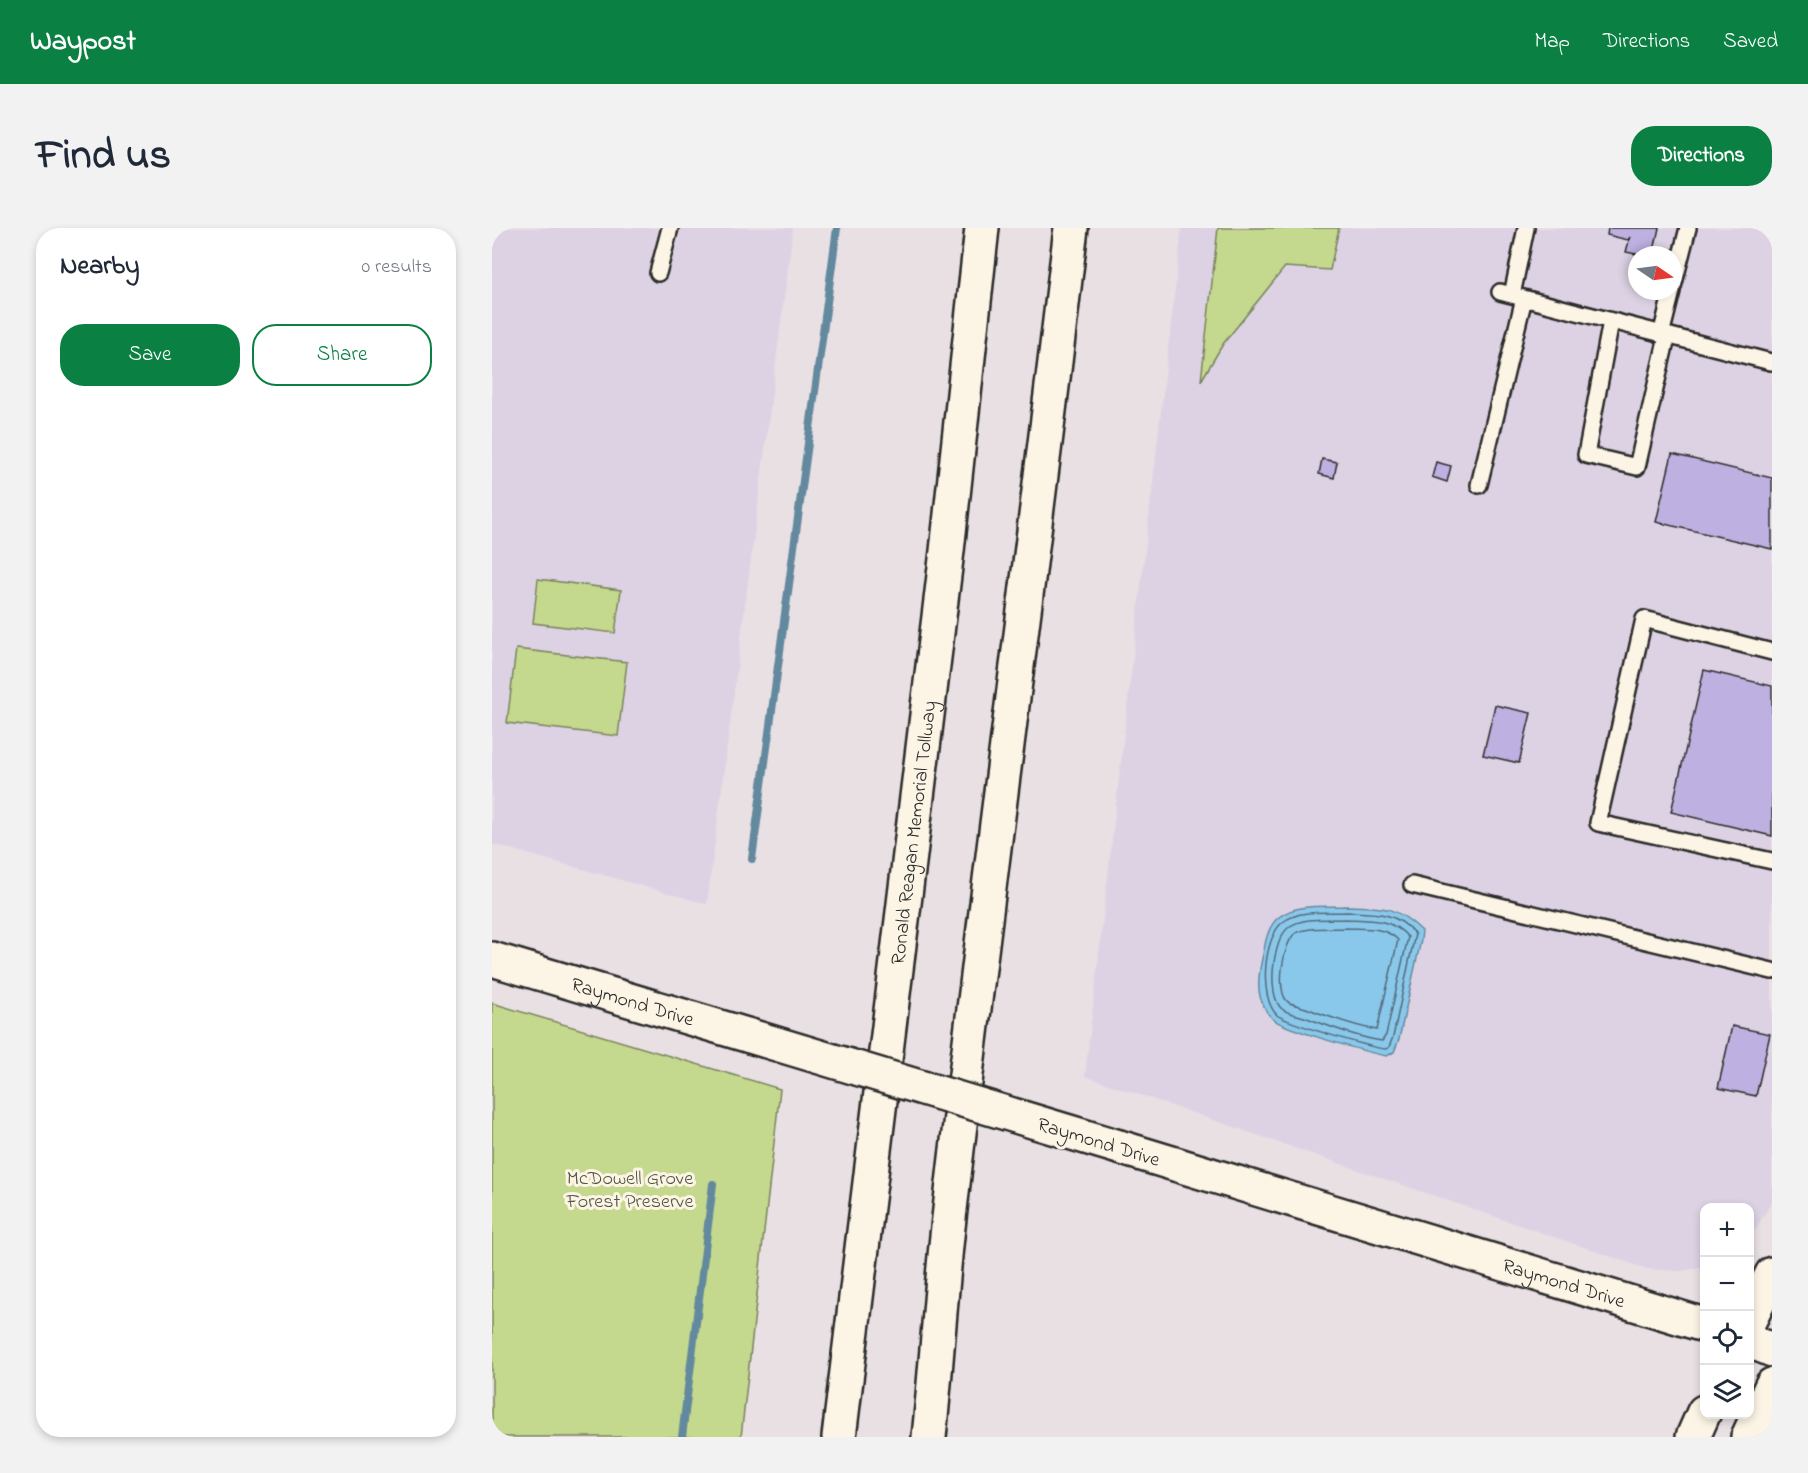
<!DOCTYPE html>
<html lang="en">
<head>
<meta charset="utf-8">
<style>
  :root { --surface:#fff; --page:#f2f2f3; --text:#1f2937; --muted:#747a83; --line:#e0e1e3; --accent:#0b8043 }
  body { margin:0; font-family:"Indie Flower",sans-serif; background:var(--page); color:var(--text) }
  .controls { position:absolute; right:18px; bottom:18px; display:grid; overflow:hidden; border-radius:12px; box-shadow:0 3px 9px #0003 }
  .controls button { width:54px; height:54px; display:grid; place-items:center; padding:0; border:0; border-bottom:2px solid var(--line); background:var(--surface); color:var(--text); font:30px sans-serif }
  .compass { position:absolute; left:1136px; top:18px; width:54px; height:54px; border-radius:50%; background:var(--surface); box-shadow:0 3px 9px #0003; rotate:103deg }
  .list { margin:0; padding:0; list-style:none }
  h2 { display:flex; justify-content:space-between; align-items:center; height:78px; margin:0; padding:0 24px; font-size:26px }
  h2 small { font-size:20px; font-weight:400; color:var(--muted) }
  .actions { display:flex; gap:12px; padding:18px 24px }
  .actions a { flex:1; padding:14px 0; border:2px solid var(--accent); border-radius:24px; text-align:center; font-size:21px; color:var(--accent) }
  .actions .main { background:var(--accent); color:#fff }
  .icon { flex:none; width:33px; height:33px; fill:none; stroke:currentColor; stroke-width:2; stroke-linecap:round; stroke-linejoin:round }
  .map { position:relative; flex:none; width:1280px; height:1209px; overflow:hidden; border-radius:24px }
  header { display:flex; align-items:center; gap:36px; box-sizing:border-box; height:84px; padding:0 30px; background:var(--accent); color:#fff }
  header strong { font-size:28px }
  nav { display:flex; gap:33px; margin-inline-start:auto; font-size:21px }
  .intro { display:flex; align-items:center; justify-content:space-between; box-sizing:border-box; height:144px; padding:0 36px }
  h1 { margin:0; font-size:42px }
  .button { padding:15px 27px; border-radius:24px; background:var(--accent); color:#fff; font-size:21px; font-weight:700 }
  main { display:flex; gap:36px; padding:0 36px }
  aside { flex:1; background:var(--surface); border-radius:24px; box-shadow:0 3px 9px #0003 }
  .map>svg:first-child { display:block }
  .built { fill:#dcd2e3; fill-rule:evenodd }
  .green { fill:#c4d98e; stroke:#78825c; stroke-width:1.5 }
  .water { fill:#8ac8eb; stroke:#64899e; stroke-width:1.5 }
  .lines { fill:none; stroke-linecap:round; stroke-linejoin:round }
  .shore { stroke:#516a78; stroke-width:1.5 }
  .stream { stroke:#64899e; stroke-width:8 }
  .building { fill:#beb0e1; stroke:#2b2b2b; stroke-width:1.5 }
  .service-casing { stroke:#2b2b2b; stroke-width:20 }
  .tertiary-casing { stroke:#2b2b2b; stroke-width:38 }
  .secondary-casing { stroke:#2b2b2b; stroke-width:38 }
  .motorway-casing { stroke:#2b2b2b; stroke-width:38 }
  .service { stroke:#fcf5e5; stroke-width:15 }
  .tertiary { stroke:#fcf5e5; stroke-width:33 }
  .secondary { stroke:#fcf5e5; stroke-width:33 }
  .motorway { stroke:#fcf5e5; stroke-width:33 }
  .tertiary-bridge-casing { stroke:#2b2b2b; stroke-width:38; stroke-linecap:butt }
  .tertiary-bridge { stroke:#fcf5e5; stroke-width:33 }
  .labels { text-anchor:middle; stroke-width:6; stroke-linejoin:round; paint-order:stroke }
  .street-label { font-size:20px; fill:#2b2b2b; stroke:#fcf5e5 }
  .park-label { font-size:20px; fill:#515644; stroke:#fcf5e5 }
</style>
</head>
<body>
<header>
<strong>Waypost</strong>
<nav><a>Map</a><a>Directions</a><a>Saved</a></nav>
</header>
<div class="intro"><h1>Find us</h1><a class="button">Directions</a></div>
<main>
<aside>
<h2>Nearby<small>0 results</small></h2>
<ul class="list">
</ul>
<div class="actions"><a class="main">Save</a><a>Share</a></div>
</aside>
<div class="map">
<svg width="1280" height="1209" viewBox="0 0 1280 1209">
  <rect width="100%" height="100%" fill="#e9e0e4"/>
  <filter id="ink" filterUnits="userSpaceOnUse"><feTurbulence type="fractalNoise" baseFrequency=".0167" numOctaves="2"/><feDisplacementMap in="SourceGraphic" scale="12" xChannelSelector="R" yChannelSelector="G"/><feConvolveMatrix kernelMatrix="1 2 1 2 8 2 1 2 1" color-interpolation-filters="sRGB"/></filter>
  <g filter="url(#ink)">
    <path class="built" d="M0 0H301L215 676 0 616Z
      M690 0H1280V973L1265 999 1258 1008V980H1212V1039L1189 1043 1155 1041 593 848ZM1145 27H1181V63H1145Z"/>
    <path class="green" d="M726 0H847L838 42 793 39 731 116 709 153Z
      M46 351 129 362 123 405 41 395Z
      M24 421 135 434 126 508 15 495Z
      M0 775 288 861 249 1209H0Z"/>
    <path class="water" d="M854 678C890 679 903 677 930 703L929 712 907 811 902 824 895 828C878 825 791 801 781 791 761 772 766 746 772 722 774 710 777 697 787 689 805 675 832 679 854 678Z"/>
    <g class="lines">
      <path class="shore" d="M854 684C883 685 903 683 923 706L901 809 897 819 894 821C879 820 795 795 785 787 766 769 772 708 791 694 808 681 834 685 854 684Z
        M854 691C877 692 899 690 916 709L894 807 890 813C864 809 837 798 812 789 805 787 795 785 790 781 774 767 781 712 796 700 810 688 837 692 854 691Z
        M854 700C872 701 893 698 906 712L885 802C861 798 837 789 814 780 809 778 801 777 796 774 783 764 791 713 804 705 817 698 839 701 854 700Z"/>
      <path class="stream" d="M260 631 345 0
        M190 1209 221 956"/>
    </g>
    <path class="building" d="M1116 0H1167L1161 27H1149L1134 24 1138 9 1136 12 1115 7Z
      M1180 226 1280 250V321L1164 294Z
      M830 231 845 234 842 250 827 246Z
      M944 234 959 238 955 254 940 249Z
      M1212 442 1280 458V608L1179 584Z
      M1003 477 1039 485 1027 535 991 527Z
      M1240 798 1278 806 1264 868 1226 860Z"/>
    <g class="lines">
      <g class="service-casing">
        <path id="service" d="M166 45 178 0
          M1181 59 1196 0
          M1008 64 1279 134
          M1020 67 1034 0
          M1119 93 1094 227 1145 239 1175 109
          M1169 107 1180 63
          M987 257 1032 70
          M1280 424 1152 391 1106 595 1280 633
          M920 657 1280 743"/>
      </g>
      <g class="tertiary-casing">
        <g id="tertiary">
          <path id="s1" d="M0 731 258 808"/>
          <path id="s2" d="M627 919 1212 1097"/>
          <path d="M1258 1113 1280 1122"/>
        </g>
      </g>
      <g class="secondary-casing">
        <path id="secondary" d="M1258 1091 1280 1046
          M1201 1209 1212 1184
          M1256 1209 1280 1157"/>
      </g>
      <g class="motorway-casing">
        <g id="motorway">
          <path id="s3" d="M347 1209 455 323 490 0"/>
          <path d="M437 1209C444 1142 448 1075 455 1008 493 672 540 336 579 0"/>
        </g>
      </g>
      <use href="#service" class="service"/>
      <use href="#tertiary" class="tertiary"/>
      <use href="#secondary" class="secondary"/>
      <use href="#motorway" class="motorway"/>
      <g class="tertiary-bridge-casing">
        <path id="tertiary-bridge" d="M258 808 627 919"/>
      </g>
      <use href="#tertiary-bridge" class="tertiary-bridge"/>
    </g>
  </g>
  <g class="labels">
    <g class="street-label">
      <text dy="7" stroke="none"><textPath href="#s3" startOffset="609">Ronald Reagan Memorial Tollway</textPath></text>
      <text dy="7" stroke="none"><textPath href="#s1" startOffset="147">Raymond Drive</textPath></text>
      <text transform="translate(607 913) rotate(17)" y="7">Raymond Drive</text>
      <text dy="7" stroke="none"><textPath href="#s2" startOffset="465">Raymond Drive</textPath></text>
    </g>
    <g class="park-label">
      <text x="138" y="956">McDowell Grove<tspan x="138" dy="23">Forest Preserve</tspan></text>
    </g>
  </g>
</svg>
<div class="controls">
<button>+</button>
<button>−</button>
<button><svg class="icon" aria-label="locate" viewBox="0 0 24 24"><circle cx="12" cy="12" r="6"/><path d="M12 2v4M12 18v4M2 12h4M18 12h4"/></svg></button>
<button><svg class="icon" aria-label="layers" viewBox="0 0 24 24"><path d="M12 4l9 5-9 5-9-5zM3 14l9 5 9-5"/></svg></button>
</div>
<svg class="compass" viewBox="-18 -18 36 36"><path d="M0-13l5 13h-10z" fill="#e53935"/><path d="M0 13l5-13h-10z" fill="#747a83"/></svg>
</div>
</main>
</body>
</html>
